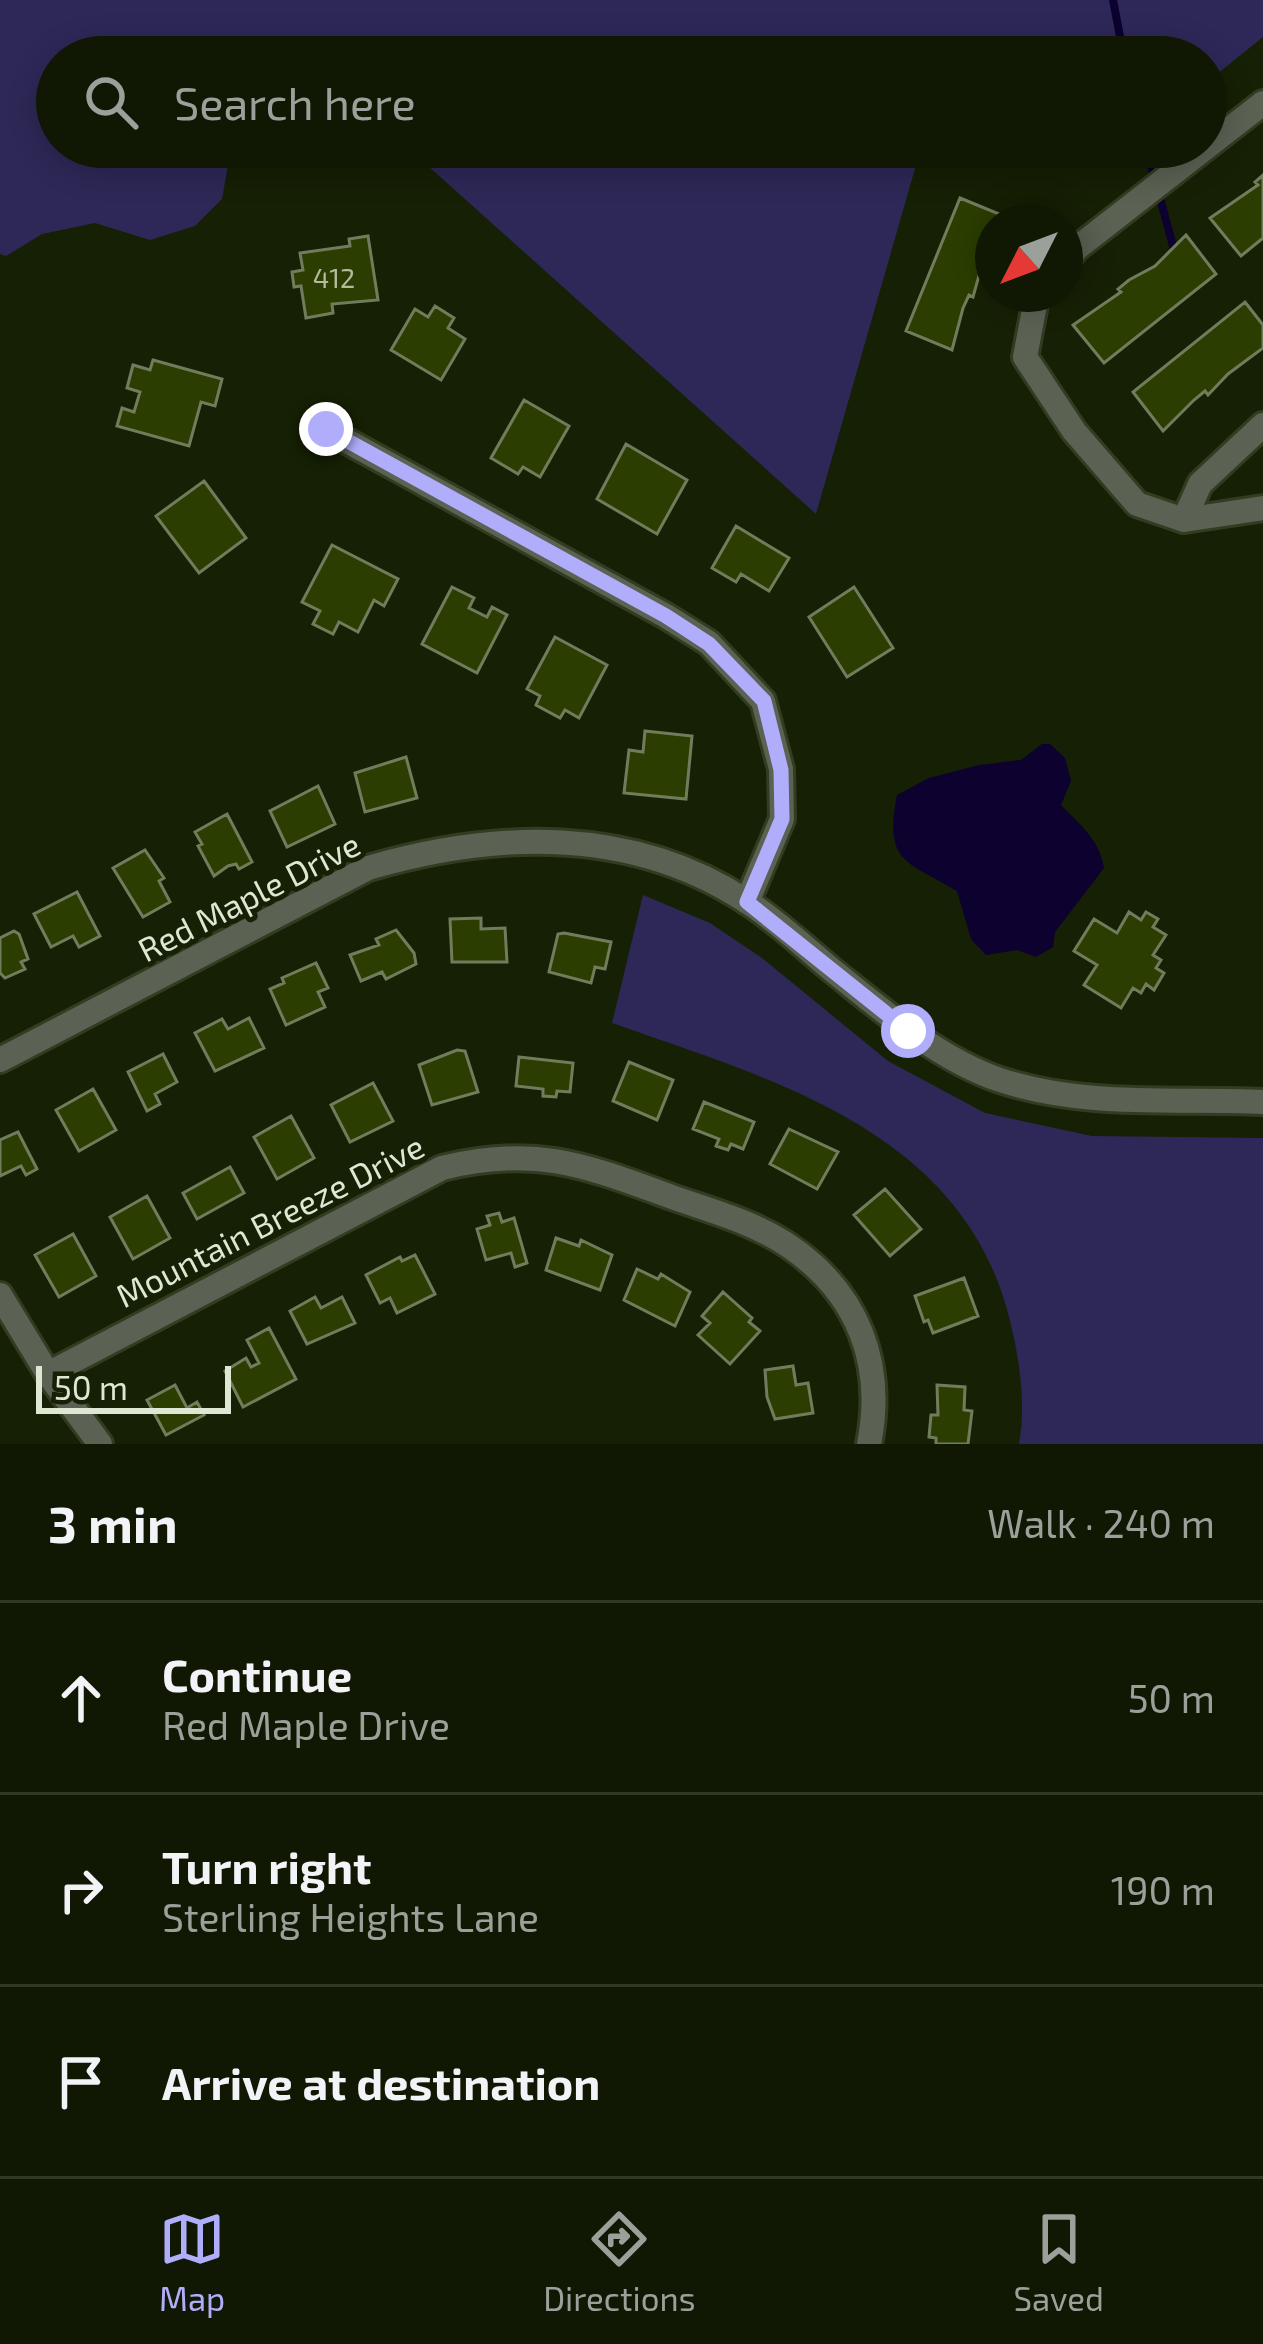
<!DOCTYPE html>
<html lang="en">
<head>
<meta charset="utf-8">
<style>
  :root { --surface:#101803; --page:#19210d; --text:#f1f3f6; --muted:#9ca09a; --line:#303725; --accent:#b0aefa }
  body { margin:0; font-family:"Exo 2",sans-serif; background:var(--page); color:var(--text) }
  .compass { position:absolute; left:975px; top:204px; width:108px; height:108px; border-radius:50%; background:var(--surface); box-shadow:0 6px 30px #0003; rotate:228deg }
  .scale { position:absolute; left:36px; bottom:30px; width:195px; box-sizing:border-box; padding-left:12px; border:6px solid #dee6d4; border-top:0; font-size:33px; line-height:42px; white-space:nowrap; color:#dee6d4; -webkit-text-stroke:9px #162004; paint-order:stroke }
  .stop { position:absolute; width:36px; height:36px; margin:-27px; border:9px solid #b0aefa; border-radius:50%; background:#fff }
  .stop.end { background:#b0aefa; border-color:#fff; box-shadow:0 3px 12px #0008 }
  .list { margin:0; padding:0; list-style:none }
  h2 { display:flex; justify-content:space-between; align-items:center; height:156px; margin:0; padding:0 48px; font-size:51px }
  h2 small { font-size:39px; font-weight:400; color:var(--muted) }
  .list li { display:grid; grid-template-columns:78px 1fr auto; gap:36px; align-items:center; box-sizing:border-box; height:192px; padding:0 48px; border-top:3px solid var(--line) }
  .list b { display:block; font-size:45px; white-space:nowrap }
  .list p { margin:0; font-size:39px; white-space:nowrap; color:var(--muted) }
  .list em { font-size:39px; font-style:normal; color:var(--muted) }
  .icon { flex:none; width:66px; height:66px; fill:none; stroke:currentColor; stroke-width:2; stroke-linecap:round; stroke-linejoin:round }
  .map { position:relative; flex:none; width:1263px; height:1444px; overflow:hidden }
  .search { position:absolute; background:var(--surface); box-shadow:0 6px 30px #0003; left:36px; right:36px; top:36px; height:132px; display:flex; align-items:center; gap:30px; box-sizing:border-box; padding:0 42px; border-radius:66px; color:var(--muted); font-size:45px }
  .sheet { height:732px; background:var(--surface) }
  nav { display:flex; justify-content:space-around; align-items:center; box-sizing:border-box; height:168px; border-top:3px solid var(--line); background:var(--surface); font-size:33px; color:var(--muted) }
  nav a { display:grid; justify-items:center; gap:6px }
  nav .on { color:var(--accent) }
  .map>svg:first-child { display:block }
  .green { fill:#2d2857 }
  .water { fill:#0c012f }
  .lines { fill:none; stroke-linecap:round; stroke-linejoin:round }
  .stream { stroke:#0c012f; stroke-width:8 }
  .building { fill:#2b3d00; stroke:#707d5d; stroke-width:3 }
  .minor-casing { stroke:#323c21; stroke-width:30 }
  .minor { stroke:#5b6153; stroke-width:24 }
  .route { stroke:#b0aefa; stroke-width:15 }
  .labels { text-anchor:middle; stroke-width:10; stroke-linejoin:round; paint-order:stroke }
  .number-label { font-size:27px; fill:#b1bc9f }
  .street-label { font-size:33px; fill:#dee6d4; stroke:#162004 }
</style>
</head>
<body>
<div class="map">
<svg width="1263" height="1444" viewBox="0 0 1263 1444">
  <rect width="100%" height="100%" fill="#162004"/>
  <path class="green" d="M0 0H1263V37L1206 83V57H57V147H231L222 199 195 226 150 240 95 223 42 234 6 256 0 254Z
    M407 147H1126L1105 164 916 165 816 514Z
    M643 895 710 923 762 958 888 1061 985 1113 1092 1136 1263 1138V1444H1019C1026 1405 1020 1363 1011 1325 967 1132 776 1081 612 1023Z"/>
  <path class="water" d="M1042 744H1050L1065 758 1071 781 1061 805C1080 825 1100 840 1104 868L1055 932 1053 947 1036 957 1017 950 986 955 971 939 957 891C905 860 884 863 897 795L929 778 979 765 1021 760Z"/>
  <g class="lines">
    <path class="stream" d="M1113 0 1124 57
      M1146 147 1175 253"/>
  </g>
  <path class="building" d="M1263 175V238L1241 256 1210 218 1258 185 1255 182Z
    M960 198 1004 216 1001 222H993V242L985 254 973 297 969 295 963 308 952 350 906 331Z
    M1186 235 1216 274 1104 363 1073 325 1121 292 1118 289 1129 280 1155 266Z
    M368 236 378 300 332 304 333 313 306 318 301 286 294 287 292 272 303 270 300 253 350 246 349 239Z
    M1245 302 1263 325V348L1228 374 1208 395 1205 391 1194 400 1163 431 1133 392Z
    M435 306 454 318 448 328 465 339 441 380 391 350 415 309 428 317Z
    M153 360 222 379 215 406 201 402 189 446 117 426 122 408 134 412 140 392 127 388 133 365 150 370Z
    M524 400 569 426 540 477 523 467 518 474 491 458Z
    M626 444 687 480 657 534 597 499Z
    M204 481 246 538 199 573 156 516Z
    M736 526 789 558 769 591 741 574 736 582 712 568Z
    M332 545 398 579 384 606 374 600 358 632 339 622 333 634 313 624 320 611 302 602Z
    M452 587 474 598 469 608 487 617 492 607 507 615 477 673 422 644Z
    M854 587 893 648 847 677 809 617Z
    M555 637 607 665 579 718 565 710 560 718 536 705 540 696 527 689Z
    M645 731 692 736 686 799 624 793 629 750 643 752Z
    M406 757 417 798 365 812 355 773Z
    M318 786 335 824 287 847 270 811Z
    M227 814 252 862 239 869 236 864 228 866 214 876 198 846 202 844 195 832Z
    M145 850 164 878 159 881 170 902 143 917 113 868Z
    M77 892 100 936 79 947 73 936 51 947 34 914Z
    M1129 912 1141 920 1146 912 1158 919 1153 927 1166 935 1153 955 1161 960 1156 968 1164 973 1154 990 1146 984 1141 993 1133 988 1121 1008 1084 985 1097 965 1074 951 1094 919 1117 933Z
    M481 918V929L505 928 507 962H452L450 919Z
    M396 930 414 953 416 964 386 979 382 972 361 981 350 955 379 945 376 939Z
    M14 931 19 934 28 959 21 962 25 969 5 978 0 973V938Z
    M564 933 611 942 605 969 595 967 591 983 549 972 558 934Z
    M316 963 328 988 318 992 325 1007 286 1025 270 989 284 983 282 978Z
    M249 1018 264 1048 215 1071 195 1033 222 1019 228 1029Z
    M457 1050 465 1051 478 1092 432 1105 419 1065Z
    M163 1054 177 1082 155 1094 160 1104 147 1111 128 1072Z
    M519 1057 573 1063 570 1092 557 1091 556 1097 543 1096V1089L516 1086Z
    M629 1062 673 1080 657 1120 613 1101Z
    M373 1083 393 1121 350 1142 331 1105Z
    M93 1089 116 1130 79 1151 56 1110Z
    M704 1102 754 1122 743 1149 731 1144 728 1150 716 1146 719 1139 693 1129Z
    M291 1116 314 1158 277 1179 254 1137Z
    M789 1129 838 1152 817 1189 770 1164Z
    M18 1132 37 1169 26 1175 21 1166 0 1176V1140Z
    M230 1167 244 1193 197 1219 183 1193Z
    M885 1189 921 1229 890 1256 854 1215Z
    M147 1196 170 1238 133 1259 110 1217Z
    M499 1213 502 1222 514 1218 527 1263 515 1267 511 1253 486 1260 477 1229 490 1225 487 1216Z
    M73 1234 96 1276 59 1297 35 1255Z
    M556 1238 579 1246 581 1240 612 1255 600 1290 546 1270Z
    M415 1255 435 1294 397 1313 390 1298 380 1303 366 1275 400 1257 402 1261Z
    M637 1269 658 1279 661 1274 690 1292 675 1326 624 1300Z
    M964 1278 978 1316 933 1333 928 1320 924 1322 915 1296Z
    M723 1292 752 1318 749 1322 760 1331 730 1364 698 1335 710 1323 702 1316Z
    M315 1297 321 1308 342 1297 355 1323 307 1344 290 1311Z
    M269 1328 296 1379 243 1407 225 1371 246 1358 251 1367 259 1363 247 1340Z
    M793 1366 796 1385 808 1383 813 1413 775 1419 767 1397 765 1370Z
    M175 1385 187 1408 197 1402 204 1415 166 1435 147 1400Z
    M937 1385 965 1387 964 1410 972 1411 968 1444H936V1438L929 1437 931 1415H938Z"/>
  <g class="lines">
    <g class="minor-casing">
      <path id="minor" d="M1065 262 1077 248 1263 103
        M1037 294 1025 357 1074 431 1137 504 1184 520 1200 484 1263 425
        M325 429 666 616 709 643 763 701 781 769 782 819 747 902
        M1184 520 1263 508
        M0 1060 368 868C495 831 631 826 746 901 777 921 804 947 832 970 882 1010 938 1059 1000 1080 1086 1108 1174 1098 1263 1102
        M0 1295 48 1374 100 1444
        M48 1374 442 1168C536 1145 584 1165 672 1197 711 1211 754 1222 789 1246 858 1293 885 1363 869 1444"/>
    </g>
    <use href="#minor" class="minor"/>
  </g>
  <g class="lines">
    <path class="route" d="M326 429 666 616 709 644 764 701 781 770 782 819 747 902 908 1031"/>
  </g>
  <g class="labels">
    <g class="number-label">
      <text x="334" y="288">412</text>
    </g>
    <g class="street-label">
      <text transform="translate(249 897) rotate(-27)" y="12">Red Maple Drive</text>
      <text transform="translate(270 1221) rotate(-27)" y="12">Mountain Breeze Drive</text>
    </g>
  </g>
</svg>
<svg class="compass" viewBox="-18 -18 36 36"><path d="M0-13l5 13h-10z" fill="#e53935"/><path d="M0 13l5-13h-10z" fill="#9ca09a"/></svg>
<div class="scale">50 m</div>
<div class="stop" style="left:908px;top:1031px"></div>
<div class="stop end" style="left:326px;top:429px"></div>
<div class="search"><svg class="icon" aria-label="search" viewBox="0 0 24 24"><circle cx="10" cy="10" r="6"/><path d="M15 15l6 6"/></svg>Search here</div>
</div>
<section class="sheet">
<h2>3 min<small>Walk · 240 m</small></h2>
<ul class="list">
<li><svg class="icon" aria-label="ahead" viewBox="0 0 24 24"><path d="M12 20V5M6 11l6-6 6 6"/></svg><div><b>Continue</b><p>Red Maple Drive</p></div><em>50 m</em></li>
<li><svg class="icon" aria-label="right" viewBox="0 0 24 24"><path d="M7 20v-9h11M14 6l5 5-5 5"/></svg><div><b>Turn right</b><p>Sterling Heights Lane</p></div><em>190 m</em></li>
<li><svg class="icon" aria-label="arrive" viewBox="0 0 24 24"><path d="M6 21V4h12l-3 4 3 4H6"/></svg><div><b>Arrive at destination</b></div></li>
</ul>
</section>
<nav>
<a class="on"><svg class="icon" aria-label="map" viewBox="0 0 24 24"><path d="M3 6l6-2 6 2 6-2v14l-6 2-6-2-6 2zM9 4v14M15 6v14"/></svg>Map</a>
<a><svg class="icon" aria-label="directions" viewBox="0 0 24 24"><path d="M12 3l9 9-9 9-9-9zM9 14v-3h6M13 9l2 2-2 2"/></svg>Directions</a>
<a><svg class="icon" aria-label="saved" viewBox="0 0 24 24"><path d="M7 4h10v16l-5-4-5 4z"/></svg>Saved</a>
</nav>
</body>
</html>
